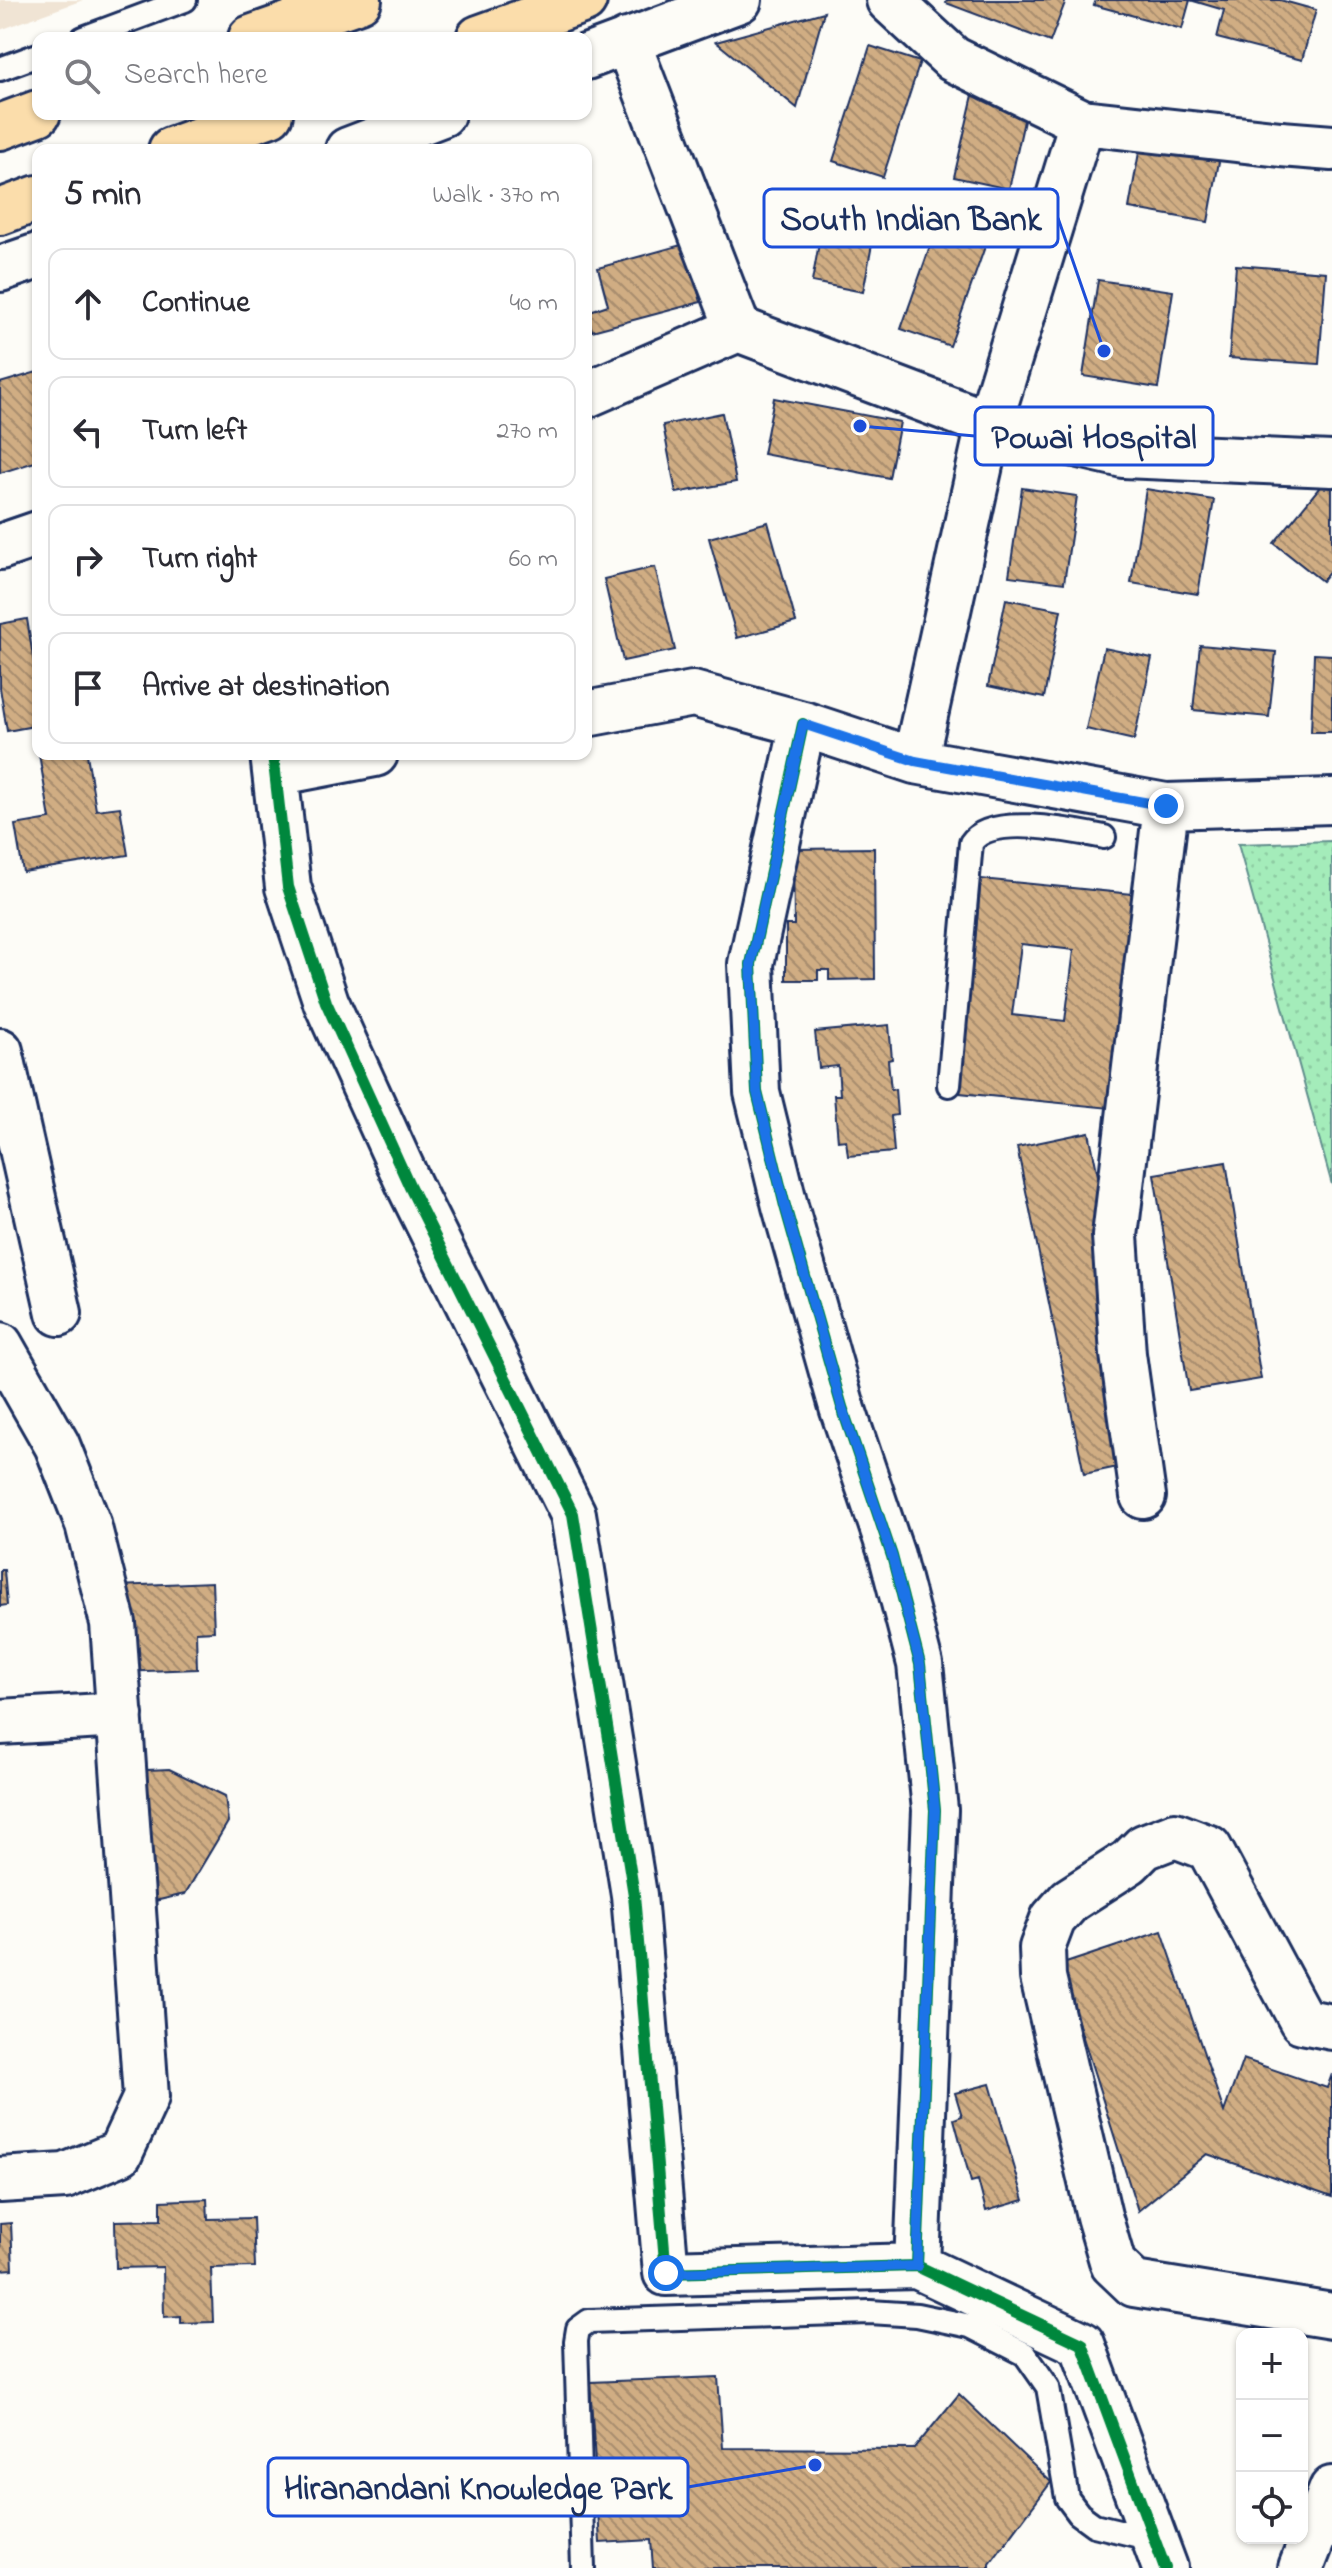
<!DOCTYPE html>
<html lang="en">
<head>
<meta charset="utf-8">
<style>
  :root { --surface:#fff; --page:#f2f2f3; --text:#2b2b33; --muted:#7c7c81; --line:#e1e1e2 }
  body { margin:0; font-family:"Indie Flower",sans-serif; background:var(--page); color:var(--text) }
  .controls { position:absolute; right:24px; bottom:24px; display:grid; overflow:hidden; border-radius:16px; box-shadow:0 2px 6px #0004 }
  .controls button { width:72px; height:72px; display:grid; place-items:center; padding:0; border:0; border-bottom:2px solid var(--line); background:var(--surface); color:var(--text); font:40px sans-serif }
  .stop { position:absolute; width:24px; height:24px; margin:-18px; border:6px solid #1a73e8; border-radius:50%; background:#fff }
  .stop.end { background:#1a73e8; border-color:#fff; box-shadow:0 2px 8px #0008 }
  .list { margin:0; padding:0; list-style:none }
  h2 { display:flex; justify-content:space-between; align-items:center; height:104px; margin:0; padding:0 32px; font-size:34px }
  h2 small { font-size:26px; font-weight:400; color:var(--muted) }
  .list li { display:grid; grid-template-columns:52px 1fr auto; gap:24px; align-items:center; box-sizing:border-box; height:112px; margin:0 16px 16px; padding:0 16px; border:2px solid var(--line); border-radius:16px }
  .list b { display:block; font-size:30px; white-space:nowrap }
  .list em { font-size:26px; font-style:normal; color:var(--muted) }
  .icon { flex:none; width:44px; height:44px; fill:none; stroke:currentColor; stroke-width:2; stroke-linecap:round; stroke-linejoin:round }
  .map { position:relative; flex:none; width:1332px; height:2568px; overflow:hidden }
  .search { position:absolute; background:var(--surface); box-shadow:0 2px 6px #0004; left:32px; top:32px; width:560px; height:88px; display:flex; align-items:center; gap:20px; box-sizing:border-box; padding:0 28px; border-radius:16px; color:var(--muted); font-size:30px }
  .panel { position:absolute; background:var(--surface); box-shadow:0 2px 6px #0004; left:32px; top:144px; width:560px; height:616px; border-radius:16px }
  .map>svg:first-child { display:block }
  .built { fill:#f0e4d4 }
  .green { fill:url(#green-dots); stroke:#608e8c; stroke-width:2 }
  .building { fill:url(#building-back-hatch); stroke:#1b2f5e; stroke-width:2; fill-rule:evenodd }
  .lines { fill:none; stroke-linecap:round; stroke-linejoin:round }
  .service-casing { stroke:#1b2f5e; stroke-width:28 }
  .minor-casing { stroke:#1b2f5e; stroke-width:50 }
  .primary-casing { stroke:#1b2f5e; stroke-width:50 }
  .service { stroke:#fdfcf7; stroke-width:22 }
  .minor { stroke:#fdfcf7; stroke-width:44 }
  .primary { stroke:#fbddab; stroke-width:44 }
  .cycleway-casing { stroke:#fdfcf7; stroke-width:17 }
  .cycleway { stroke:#00873e; stroke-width:12 }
  .route { stroke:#1a73e8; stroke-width:10 }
  .leader { fill:none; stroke:#1d4ed8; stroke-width:3 }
  .callout-dot { fill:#1d4ed8; stroke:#fdfcf7; stroke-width:3 }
  .callout { fill:#fdfcf7; stroke:#1d4ed8; stroke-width:3 }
  .callout-label { font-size:34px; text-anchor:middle; font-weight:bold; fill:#1b2f5e }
</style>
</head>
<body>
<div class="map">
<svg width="1332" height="2568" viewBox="0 0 1332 2568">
  <defs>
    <pattern id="green-dots" width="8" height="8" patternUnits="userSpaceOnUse" patternTransform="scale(2)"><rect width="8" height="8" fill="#a4ecba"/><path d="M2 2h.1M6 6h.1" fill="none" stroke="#8dcba2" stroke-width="1.8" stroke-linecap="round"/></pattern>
    <pattern id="building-back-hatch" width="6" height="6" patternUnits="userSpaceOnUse" patternTransform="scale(2)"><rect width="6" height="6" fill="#d0ad83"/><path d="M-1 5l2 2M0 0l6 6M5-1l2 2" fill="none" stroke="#a88d6e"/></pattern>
  </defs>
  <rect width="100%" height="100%" fill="#fdfcf7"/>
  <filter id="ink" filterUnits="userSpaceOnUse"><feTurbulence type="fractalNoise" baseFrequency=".0125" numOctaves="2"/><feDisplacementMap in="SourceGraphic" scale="16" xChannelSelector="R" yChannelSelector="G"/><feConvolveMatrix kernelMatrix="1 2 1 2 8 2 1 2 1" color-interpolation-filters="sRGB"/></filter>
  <g filter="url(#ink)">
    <path class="built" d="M0 0H83L0 30Z"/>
    <path class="green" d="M1332 841V1185L1238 844Z"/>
    <path class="building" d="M947 0H1066L1050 42 946 3Z
      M1096 0H1280L1316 10 1302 60 1217 38 1224 10 1190 0 1182 29 1094 5Z
      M824 12 797 108 716 42Z
      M870 46 920 62 883 177 833 161Z
      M973 95 1027 107 1009 189 954 177Z
      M1143 130 1222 145 1208 222 1129 208Z
      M826 204 878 213 863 292 812 282Z
      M939 221 988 238 950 346 901 329Z
      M685 244 701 302 592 331 587 312 608 305 598 268Z
      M1236 265 1326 272 1319 364 1229 358Z
      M1098 280 1173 291 1158 388 1083 376Z
      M37 372 38 461 0 473V383Z
      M774 398 900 422 889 478 763 454Z
      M722 413 736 482 676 493 663 425Z
      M1328 477 1332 481V569L1322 581 1274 543Z
      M1022 488 1077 496 1064 583 1009 576Z
      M1146 489 1214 500 1198 594 1131 583Z
      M768 522 796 622 737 638 709 538Z
      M655 567 675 650 623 661 604 579Z
      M1006 599 1061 610 1044 698 988 686Z
      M27 619 34 663H38V750L34 726 7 731 0 688V624Z
      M1200 645 1276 652 1269 717 1193 710Z
      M1104 648 1152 658 1134 740 1086 729Z
      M1314 654 1332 655V732H1311Z
      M39 754H87L96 810 120 807 128 855 23 872 15 825 50 819Z
      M874 848 875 979 829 980V970H818V980H786V925H794L793 849Z
      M981 879 1132 894 1110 1108 960 1093ZM1021 944 1074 950 1065 1021 1012 1015Z
      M889 1025 892 1059 888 1060 891 1090 895 1089 897 1115 891 1116 894 1152 848 1156 846 1140 838 1141 834 1095H840L838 1066 819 1068 815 1032Z
      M1089 1132 1156 1459 1084 1474 1017 1147Z
      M1226 1162 1261 1379 1189 1391 1154 1174Z
      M0 1570H4L7 1605 0 1606Z
      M212 1582 214 1631 196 1632 197 1669 121 1672 118 1586Z
      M169 1769 225 1796 228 1822 185 1894 146 1903 125 1771Z
      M1162 1931 1224 2112 1243 2059 1327 2088 1332 2074V2197L1207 2154 1138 2211 1060 1965Z
      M990 2084 1024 2200 986 2211 978 2180 971 2182 954 2119 962 2116 955 2093Z
      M207 2199 208 2219 253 2218 255 2267 211 2268 213 2322 181 2323V2316L164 2317 163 2267 116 2268 115 2221 161 2220V2201Z
      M11 2223 13 2269 0 2270V2224Z
      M718 2377 723 2448 914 2449 959 2394 1051 2482 990 2564V2568H653L651 2540 600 2543 590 2382Z"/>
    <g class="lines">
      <g class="service-casing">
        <path id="service" d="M83 38 185 0
          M0 69 38 55
          M949 1085 971 843C990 813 1073 831 1104 837
          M583 2568 576 2341 578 2329 589 2321 870 2312 917 2315 970 2326 1025 2354 1048 2387 1067 2498 1079 2514 1094 2525 1152 2539"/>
      </g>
      <g class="minor-casing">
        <path id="minor" d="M889 0 953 59 1082 122 1281 144 1332 148
          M627 41 738 329 989 424 1123 455 1332 464
          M586 57 739 0
          M348 150 442 114
          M0 269 38 256
          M586 395 738 329
          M0 547 38 534
          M586 714 693 694 803 724 915 761 1166 806 1332 801
          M803 724 751 964 757 1092 785 1206 842 1407 892 1556 920 1664 935 1810 917 2266
          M273 754 288 887 326 1002 410 1187 573 1514 634 1895 666 2273 917 2266 1082 2344 1165 2568
          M915 761 989 424 1082 122
          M276 773 375 754
          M0 1051 59 1313
          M0 1345 57 1445 88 1524 113 1623 146 2097 120 2153 65 2176 0 2180
          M1143 1496 1123 1354 1115 1236 1166 806
          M0 1722 120 1715
          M1332 2027 1302 2021 1209 1848 1175 1835 1144 1847 1129 1862 1070 1900 1053 1919 1042 1948 1043 1977 1099 2216 1113 2264 1134 2284 1332 2316
          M1301 2568 1332 2489"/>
      </g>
      <g class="primary-casing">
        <path id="primary" d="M251 38 359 0
          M479 38 584 0
          M0 127 38 113
          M171 150 270 114
          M0 212 38 198"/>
      </g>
      <use href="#service" class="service"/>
      <use href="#minor" class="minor"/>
      <use href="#primary" class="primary"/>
      <g class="cycleway-casing">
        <path id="cycleway" d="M803 724 751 964 757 1092 785 1206 842 1407 892 1556 920 1664 935 1810 917 2266
          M273 754 288 887 326 1002 410 1187 573 1514 634 1895 666 2273 917 2266 1082 2344 1165 2568"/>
      </g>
      <use href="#cycleway" class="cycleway"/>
    </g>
  </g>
  <g class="lines" filter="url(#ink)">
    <path class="route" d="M666 2273 917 2266 935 1810 920 1664 892 1556 842 1407 785 1206 757 1092 751 964 803 724 915 761 1166 806"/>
  </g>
  <path class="leader" d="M1104 351L1058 218M860 426L975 436M815 2465L688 2487"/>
  <g class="callout-dot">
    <circle cx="1104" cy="351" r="8"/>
    <circle cx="860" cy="426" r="8"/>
    <circle cx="815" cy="2465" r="8"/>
  </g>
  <g class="callout">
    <rect x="764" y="189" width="294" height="58" rx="8"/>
    <rect x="975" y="407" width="238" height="58" rx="8"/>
    <rect x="268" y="2458" width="420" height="58" rx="8"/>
  </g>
  <g class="callout-label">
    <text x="911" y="230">South Indian Bank</text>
    <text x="1094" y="448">Powai Hospital</text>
    <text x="478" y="2499">Hiranandani Knowledge Park</text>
  </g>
</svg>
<div class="controls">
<button>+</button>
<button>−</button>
<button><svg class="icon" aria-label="locate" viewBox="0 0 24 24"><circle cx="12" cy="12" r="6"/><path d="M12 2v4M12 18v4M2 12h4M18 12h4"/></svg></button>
</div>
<div class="stop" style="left:666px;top:2273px"></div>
<div class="stop end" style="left:1166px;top:806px"></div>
<div class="search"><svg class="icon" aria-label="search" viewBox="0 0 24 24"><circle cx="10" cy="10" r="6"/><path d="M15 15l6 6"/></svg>Search here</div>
<section class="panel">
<h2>5 min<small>Walk · 370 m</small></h2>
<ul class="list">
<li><svg class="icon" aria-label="ahead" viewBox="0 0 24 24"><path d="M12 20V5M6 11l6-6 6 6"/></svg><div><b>Continue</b></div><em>40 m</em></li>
<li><svg class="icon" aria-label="left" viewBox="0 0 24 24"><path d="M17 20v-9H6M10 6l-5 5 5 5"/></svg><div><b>Turn left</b></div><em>270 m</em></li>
<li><svg class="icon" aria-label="right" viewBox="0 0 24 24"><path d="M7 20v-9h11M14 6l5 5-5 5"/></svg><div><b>Turn right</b></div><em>60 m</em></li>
<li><svg class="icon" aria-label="arrive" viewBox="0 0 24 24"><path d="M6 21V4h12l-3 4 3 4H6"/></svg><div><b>Arrive at destination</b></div></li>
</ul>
</section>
</div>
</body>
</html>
